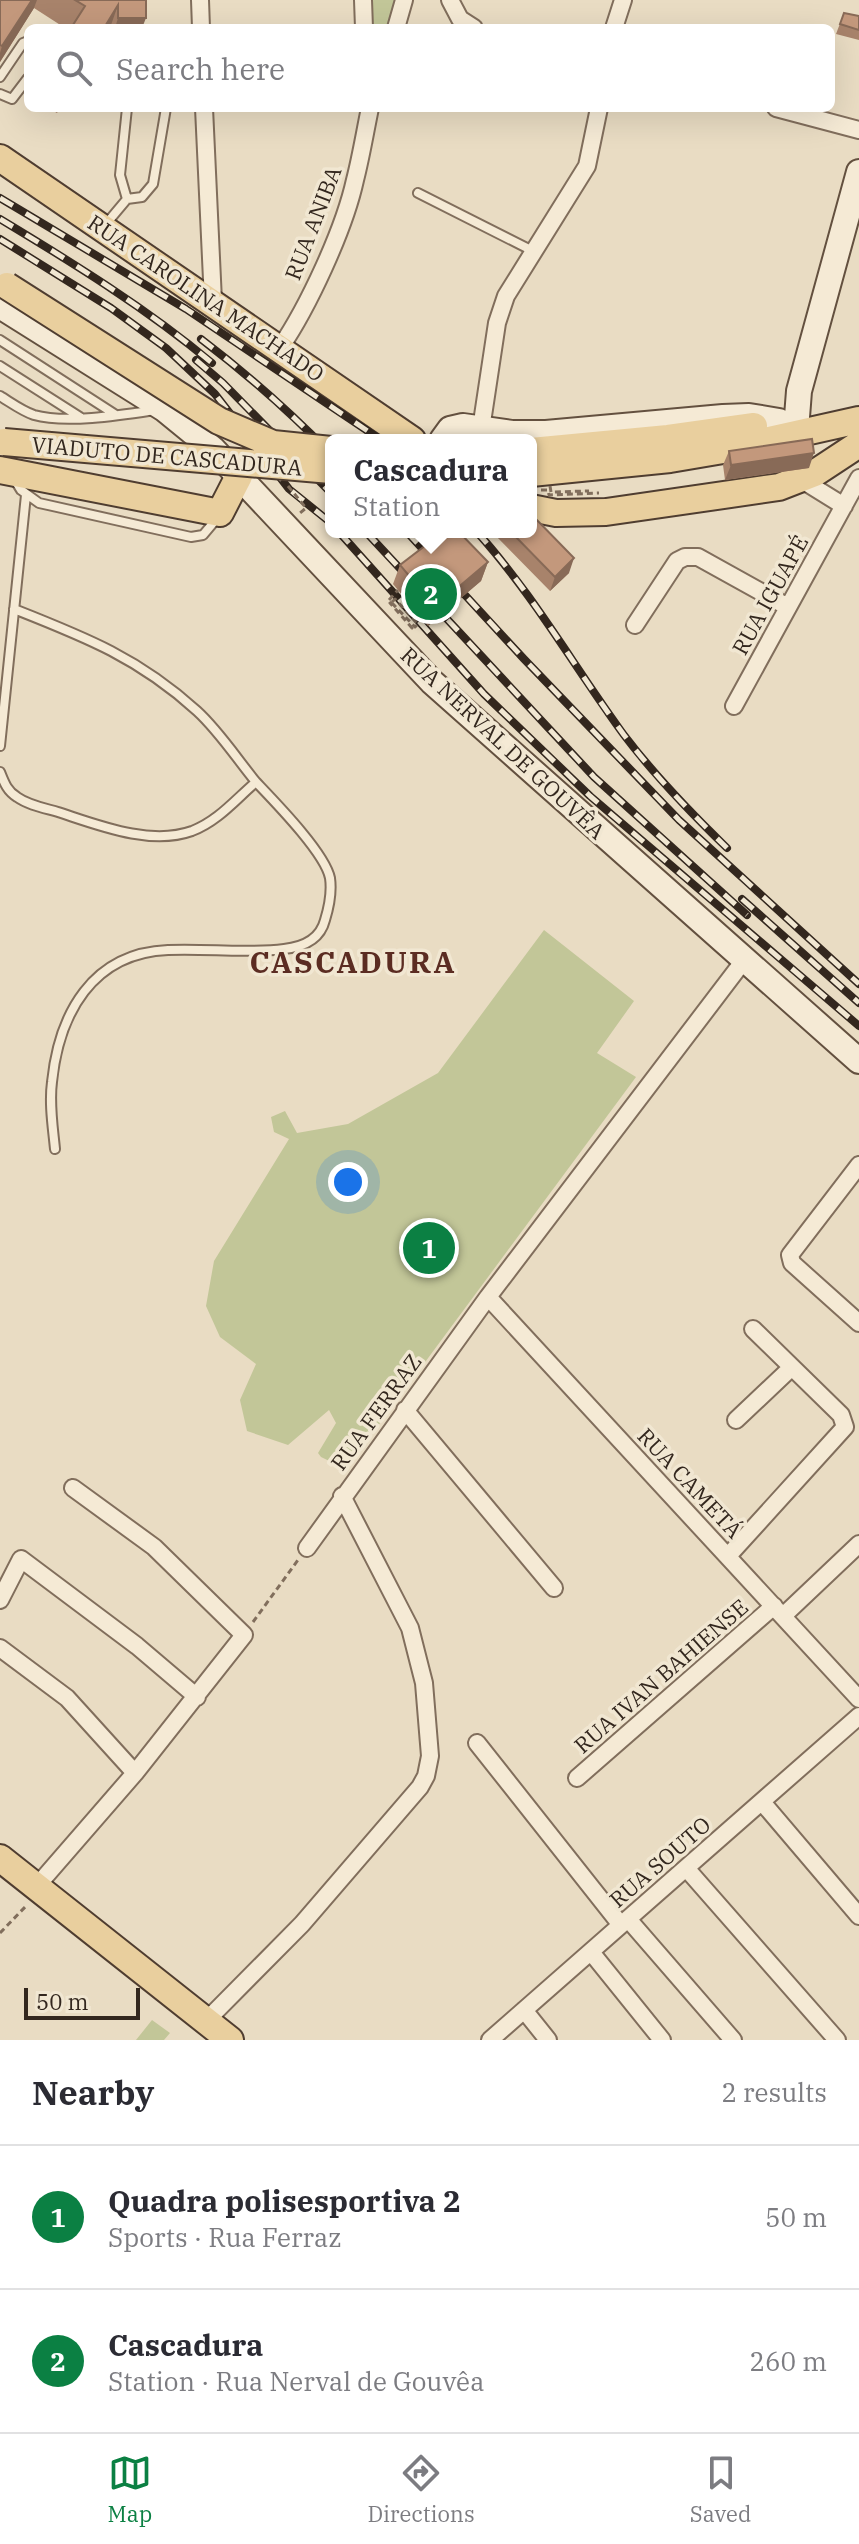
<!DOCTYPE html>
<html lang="en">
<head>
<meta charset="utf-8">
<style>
  :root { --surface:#fff; --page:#f7f7f7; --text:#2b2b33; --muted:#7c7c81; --line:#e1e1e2; --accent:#0b8043 }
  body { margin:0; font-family:"IBM Plex Serif",serif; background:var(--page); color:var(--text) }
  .scale { position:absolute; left:24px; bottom:20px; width:116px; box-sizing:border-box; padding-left:8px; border:4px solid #33271e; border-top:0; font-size:22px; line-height:28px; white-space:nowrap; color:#33271e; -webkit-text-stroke:6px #f1e7d2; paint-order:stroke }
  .you { position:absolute; left:348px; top:1182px; width:28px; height:28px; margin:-20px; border:6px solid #fff; border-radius:50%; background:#1a73e8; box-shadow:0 0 0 12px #1a73e833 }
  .badge { display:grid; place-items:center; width:52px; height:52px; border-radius:50%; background:var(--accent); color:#fff; font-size:26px; font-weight:700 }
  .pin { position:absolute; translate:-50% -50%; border:4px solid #fff; box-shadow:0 2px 8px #0006 }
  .popup { position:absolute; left:325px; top:434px; width:212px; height:104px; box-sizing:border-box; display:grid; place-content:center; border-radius:12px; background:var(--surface); filter:drop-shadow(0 2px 6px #0005); font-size:26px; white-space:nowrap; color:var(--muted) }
  .popup b { font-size:30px; color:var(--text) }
  .popup::after { content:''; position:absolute; left:50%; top:100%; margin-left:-16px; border:16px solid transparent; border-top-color:var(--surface) }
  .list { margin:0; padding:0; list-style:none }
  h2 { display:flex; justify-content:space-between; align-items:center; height:104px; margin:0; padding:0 32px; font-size:34px }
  h2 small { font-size:26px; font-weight:400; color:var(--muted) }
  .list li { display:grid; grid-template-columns:52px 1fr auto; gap:24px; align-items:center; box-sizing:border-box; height:144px; padding:0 32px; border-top:2px solid var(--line) }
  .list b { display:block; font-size:30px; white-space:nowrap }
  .list p { margin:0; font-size:26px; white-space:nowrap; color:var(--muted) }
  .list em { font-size:26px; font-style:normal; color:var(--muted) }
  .icon { flex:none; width:44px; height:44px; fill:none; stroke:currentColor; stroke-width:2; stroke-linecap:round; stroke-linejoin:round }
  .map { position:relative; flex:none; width:859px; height:2040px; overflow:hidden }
  .search { position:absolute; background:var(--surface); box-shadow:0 8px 32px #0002; left:24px; right:24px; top:24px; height:88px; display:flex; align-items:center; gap:20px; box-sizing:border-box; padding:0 28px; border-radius:12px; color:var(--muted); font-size:30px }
  .sheet { height:392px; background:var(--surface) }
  nav { display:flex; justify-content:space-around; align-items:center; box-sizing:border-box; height:112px; border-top:2px solid var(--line); background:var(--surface); font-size:22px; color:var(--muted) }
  nav a { display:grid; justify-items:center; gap:4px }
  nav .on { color:var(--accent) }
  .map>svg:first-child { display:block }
  .green { fill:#c2c698 }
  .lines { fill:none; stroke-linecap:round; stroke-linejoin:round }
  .service-casing { stroke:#816e5c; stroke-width:12 }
  .minor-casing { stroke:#816e5c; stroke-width:20 }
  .secondary-casing { stroke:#63503f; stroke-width:28 }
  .primary-casing { stroke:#4f3d30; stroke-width:30 }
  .path { stroke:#816e5c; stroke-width:3; stroke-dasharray:6 4; stroke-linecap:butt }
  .service { stroke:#f5ead5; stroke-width:8 }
  .minor { stroke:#f5ead5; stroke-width:16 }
  .secondary { stroke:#f5ead5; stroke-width:24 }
  .primary { stroke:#e9cf9e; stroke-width:26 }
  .rail-casing { stroke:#33271e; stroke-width:8 }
  .rail { stroke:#f1e7d2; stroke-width:5; stroke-dasharray:15; stroke-linecap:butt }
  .primary-bridge-casing { stroke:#4f3d30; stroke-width:30; stroke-linecap:butt }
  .path-bridge { stroke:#816e5c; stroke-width:3; stroke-dasharray:6 4; stroke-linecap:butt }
  .primary-bridge { stroke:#e9cf9e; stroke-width:26 }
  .wall { fill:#a8836b }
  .shaded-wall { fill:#886a57 }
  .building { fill:#c3987c; stroke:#886a57; stroke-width:2 }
  .labels { text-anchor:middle; stroke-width:7; stroke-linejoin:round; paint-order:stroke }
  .street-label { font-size:22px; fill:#33271e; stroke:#f1e7d2 }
  .district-label { font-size:30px; font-weight:bold; letter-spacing:2px; fill:#5b2c22; stroke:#f1e7d2 }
</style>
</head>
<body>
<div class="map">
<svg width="859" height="2040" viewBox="0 0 859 2040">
  <rect width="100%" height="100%" fill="#e9dcc3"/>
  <path class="green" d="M370 0H399L391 28H372Z
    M544 930 634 1001 597 1053 636 1077 346 1469 321 1457 318 1453 336 1423 329 1410 288 1445 247 1431 240 1400 256 1364 220 1337 206 1306 214 1261 289 1139 274 1132 271 1117 285 1111 297 1133 348 1124 438 1073Z
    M152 2020 170 2033 164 2040H136Z"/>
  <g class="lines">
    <g class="service-casing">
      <path id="service" d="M0 77 23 43 28 41
        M0 94 12 99 28 78
        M418 193 533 251
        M127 199 120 175 127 108
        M106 224 127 199 142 197 153 184 166 108
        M0 340 116 415
        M0 366 80 417
        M0 396C10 402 22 411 34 415 66 424 122 415 155 410
        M13 477 21 490 39 503 191 537 203 535 219 516
        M14 609C85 637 139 658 197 711 219 731 237 759 256 782
        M0 746 26 495
        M0 772C4 782 7 791 17 797 28 805 44 808 58 812 98 825 150 846 192 831 218 821 235 800 256 782 275 802 325 853 330 878 332 892 329 907 325 920 320 940 302 947 284 949 246 954 206 948 168 950 92 953 59 1014 52 1082 49 1104 53 1128 55 1149"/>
    </g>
    <g class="minor-casing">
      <path id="minor" d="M200 0 201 28
        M363 0 364 28
        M450 0 460 19 474 28
        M396 28 404 0
        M614 28 623 0
        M204 108 213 301
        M776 108 859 130
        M280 348C308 307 344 230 355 180 361 157 365 132 370 108
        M481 429 497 323 506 296 587 166 599 108
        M802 480 844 506
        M635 625 677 561 685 557H698L788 607
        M734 706 859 478
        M859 1165 790 1255 792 1263 859 1323
        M488 1297 859 1699
        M405 1410 554 1588
        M736 1420 791 1368
        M307 1548 488 1297 745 959
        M728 1556 845 1427 841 1415 753 1329
        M0 1600 21 1559 137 1646 197 1697
        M783 1616 859 1544
        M0 1648 67 1698 135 1773
        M477 1743 621 1925
        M577 1778 774 1606
        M762 1802 859 1916
        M686 1868 837 2040
        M36 1887 135 1773 244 1635 154 1547 73 1488
        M628 1919 733 2040
        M591 1952 662 2040
        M524 2010 548 2040
        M206 2021 302 1924 420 1787 426 1776 430 1756 424 1683 410 1628 342 1496
        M490 2040 859 1716"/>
    </g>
    <g class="secondary-casing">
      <path id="secondary" d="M0 306 164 409 213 449 432 682 859 1061
        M797 417 799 391 859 172
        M442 440 450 429 463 426 512 433H546L723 417 749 416 779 421"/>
    </g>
    <g class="primary-casing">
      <path id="primary" d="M0 158 412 440
        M531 451 668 438 754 426
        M0 470 220 513 239 476
        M531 473 670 459 729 449 859 420
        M531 508 556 513 606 512 779 487 815 473 859 444
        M0 1858 230 2040"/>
    </g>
    <path class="path" d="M392 602 390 603 412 628 409 627
      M253 1622 298 1560
      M0 1933 27 1905"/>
    <use href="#service" class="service"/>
    <use href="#minor" class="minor"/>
    <use href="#secondary" class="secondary"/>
    <use href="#primary" class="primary"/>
    <g class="rail-casing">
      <path id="rail" d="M0 198 186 309 381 440
        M0 219C73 263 146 308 212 363
        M0 239 111 308 166 348 215 394 289 489 331 523
        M201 339C247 374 290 412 331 454
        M196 360 223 383 331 493
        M339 532 484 694 590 796 859 1026
        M366 532 594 777 747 915
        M407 532 524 659 679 820 859 984
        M477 532C533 594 575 668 624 735 655 776 691 813 727 848
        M742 899 859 1003"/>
    </g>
    <use href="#rail" class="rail"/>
    <g class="primary-bridge-casing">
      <path id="primary-bridge" d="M7 286 219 421 273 444 331 450
        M4 442 331 470"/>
    </g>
    <path class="path-bridge" d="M288 486 306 508 300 513
      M550 486 551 492 589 491
      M531 490H548L549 495 599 493
      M392 602 395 599 418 624 415 627 389 600 398 590"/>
    <use href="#primary-bridge" class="primary-bridge"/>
  </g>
  <path class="wall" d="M0 0H146L142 28H65L34 8 0 62Z
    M844 13 859 16V40L836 34Z
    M48 108H60L57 113Z
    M729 451 809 468 725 480 723 465Z
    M492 532H531L569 573 550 591Z
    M488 562 481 581 428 626 393 584 400 565Z"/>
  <path class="shaded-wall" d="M32 0H37L34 8 0 62V53L2 46Z
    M118 5 110 28H104Z
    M118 18H146L142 28H115Z
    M814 453 809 468 725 480 731 465Z
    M574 558 569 573 550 591 555 577Z
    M488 562 481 581 428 626 435 607Z"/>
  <path class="building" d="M0 0H32L2 46 0 45Z
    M75 0H146V18H118V5L104 28H71L85 6Z
    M844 13 859 16V30L840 24Z
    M812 439 814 453 731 465 729 451Z
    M531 514 574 558 555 577 511 532H531Z
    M443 532H459L488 562 435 607 400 565Z"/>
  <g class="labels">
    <g class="street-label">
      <text transform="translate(313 223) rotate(-69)" y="8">RUA ANIBA</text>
      <text transform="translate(206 298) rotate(34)" y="8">RUA CAROLINA MACHADO</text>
      <text transform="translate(167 456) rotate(5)" y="8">VIADUTO DE CASCADURA</text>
      <text transform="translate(770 595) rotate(-61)" y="8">RUA IGUAPÉ</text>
      <text transform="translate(503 743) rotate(43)" y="8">RUA NERVAL DE GOUVÊA</text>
      <text transform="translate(376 1412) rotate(-54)" y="8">RUA FERRAZ</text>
      <text transform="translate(690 1483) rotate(47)" y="8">RUA CAMETÁ</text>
      <text transform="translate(661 1676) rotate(-41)" y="8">RUA IVAN BAHIENSE</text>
      <text transform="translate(660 1862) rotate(-41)" y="8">RUA SOUTO</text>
    </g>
    <g class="district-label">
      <text x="353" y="973">CASCADURA</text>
    </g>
  </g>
</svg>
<div class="scale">50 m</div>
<div class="you"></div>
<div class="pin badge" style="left:429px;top:1248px">1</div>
<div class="pin badge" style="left:431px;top:594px">2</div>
<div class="popup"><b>Cascadura</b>Station</div>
<div class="search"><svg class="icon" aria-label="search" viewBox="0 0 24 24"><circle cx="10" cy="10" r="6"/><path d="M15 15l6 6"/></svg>Search here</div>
</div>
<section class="sheet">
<h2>Nearby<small>2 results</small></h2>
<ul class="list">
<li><span class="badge">1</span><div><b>Quadra polisesportiva 2</b><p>Sports · Rua Ferraz</p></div><em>50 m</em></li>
<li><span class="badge">2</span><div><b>Cascadura</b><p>Station · Rua Nerval de Gouvêa</p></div><em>260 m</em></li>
</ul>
</section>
<nav>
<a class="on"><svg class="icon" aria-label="map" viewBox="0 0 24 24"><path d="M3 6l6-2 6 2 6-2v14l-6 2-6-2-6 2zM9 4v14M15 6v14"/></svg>Map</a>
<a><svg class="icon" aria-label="directions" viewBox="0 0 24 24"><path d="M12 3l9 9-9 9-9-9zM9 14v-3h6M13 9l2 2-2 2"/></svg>Directions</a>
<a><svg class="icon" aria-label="saved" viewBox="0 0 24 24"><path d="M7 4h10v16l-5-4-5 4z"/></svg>Saved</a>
</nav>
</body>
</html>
